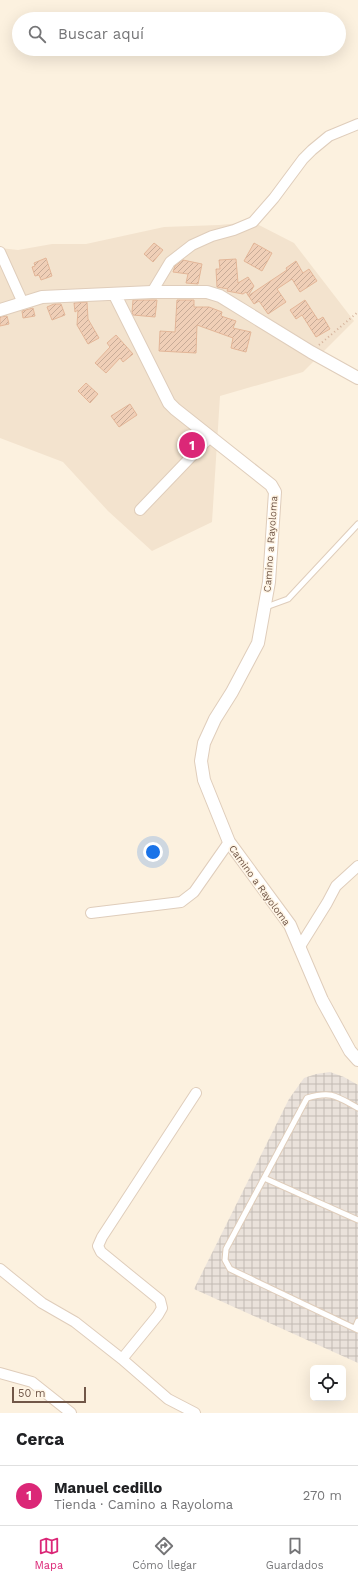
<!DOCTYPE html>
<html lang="es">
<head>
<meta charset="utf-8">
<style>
  :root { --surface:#fff; --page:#f2f2f2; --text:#202124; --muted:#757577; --line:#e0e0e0; --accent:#db2777 }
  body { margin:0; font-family:"Work Sans",sans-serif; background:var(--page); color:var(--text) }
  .controls { position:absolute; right:12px; bottom:12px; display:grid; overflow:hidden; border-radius:6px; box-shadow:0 4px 16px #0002 }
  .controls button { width:36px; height:36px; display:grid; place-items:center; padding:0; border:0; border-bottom:1px solid var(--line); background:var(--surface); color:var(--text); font:20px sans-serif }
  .scale { position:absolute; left:12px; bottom:10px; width:74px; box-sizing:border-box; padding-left:4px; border:2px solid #715748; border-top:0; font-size:11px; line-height:14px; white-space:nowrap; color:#715748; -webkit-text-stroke:3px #fff5e5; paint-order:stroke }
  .you { position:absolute; left:153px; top:852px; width:14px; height:14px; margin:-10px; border:3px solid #fff; border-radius:50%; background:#1a73e8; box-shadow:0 0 0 6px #1a73e833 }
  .badge { display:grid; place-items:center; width:26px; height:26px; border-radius:50%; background:var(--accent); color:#fff; font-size:13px; font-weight:700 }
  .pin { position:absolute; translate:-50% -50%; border:2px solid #fff; box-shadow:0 1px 4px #0006 }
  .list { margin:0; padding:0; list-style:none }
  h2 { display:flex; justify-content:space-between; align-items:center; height:52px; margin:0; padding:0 16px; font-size:17px }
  h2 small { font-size:13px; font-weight:400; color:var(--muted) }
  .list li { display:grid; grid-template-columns:26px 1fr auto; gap:12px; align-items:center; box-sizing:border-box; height:60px; padding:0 16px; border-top:1px solid var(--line) }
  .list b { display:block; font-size:15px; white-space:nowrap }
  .list p { margin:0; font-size:13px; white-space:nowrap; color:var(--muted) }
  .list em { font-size:13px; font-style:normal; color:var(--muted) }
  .icon { flex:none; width:22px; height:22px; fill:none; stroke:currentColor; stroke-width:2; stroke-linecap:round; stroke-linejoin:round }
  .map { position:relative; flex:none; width:358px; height:1413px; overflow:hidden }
  .search { position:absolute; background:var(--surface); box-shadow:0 4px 16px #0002; left:12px; right:12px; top:12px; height:44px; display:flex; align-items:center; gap:10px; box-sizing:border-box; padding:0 14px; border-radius:22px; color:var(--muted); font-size:15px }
  .sheet { height:112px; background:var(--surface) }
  nav { display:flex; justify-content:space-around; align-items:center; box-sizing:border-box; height:56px; border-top:1px solid var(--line); background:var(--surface); font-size:11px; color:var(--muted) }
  nav a { display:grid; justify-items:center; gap:2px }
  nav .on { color:var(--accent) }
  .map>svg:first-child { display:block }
  .residential { fill:#f3e3ce }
  .industrial { fill:url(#industrial-grid) }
  .building { fill:url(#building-hatch); stroke:#e3b698 }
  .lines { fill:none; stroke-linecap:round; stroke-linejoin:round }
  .service-casing { stroke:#dfcdbb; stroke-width:7 }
  .minor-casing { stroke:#dfcdbb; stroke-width:12 }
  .tertiary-casing { stroke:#dfcdbb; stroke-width:14 }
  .path { stroke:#d4b29b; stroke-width:2; stroke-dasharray:1 3; stroke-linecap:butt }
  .service { stroke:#fff; stroke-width:5 }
  .minor { stroke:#fff; stroke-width:10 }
  .tertiary { stroke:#fff; stroke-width:12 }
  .labels { text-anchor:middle; stroke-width:3; stroke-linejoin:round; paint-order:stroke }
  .street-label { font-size:10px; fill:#715748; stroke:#fff5e5 }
</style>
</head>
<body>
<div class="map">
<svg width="358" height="1413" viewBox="0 0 358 1413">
  <defs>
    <pattern id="industrial-grid" width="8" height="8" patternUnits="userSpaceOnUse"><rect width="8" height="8" fill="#eae2db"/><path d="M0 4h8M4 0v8" fill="none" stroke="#c2bab4"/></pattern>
    <pattern id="building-hatch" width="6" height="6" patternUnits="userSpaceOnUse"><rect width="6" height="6" fill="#f0cfb7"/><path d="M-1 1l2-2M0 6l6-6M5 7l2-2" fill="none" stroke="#c7ab97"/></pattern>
  </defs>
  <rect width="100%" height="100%" fill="#fcf1df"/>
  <path class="residential" d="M253 222 294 243 354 321 303 372 220 396 212 522 152 551 108 511 63 462 0 438V248L18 250 52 244H86L164 227 219 225Z"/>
  <path class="industrial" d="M330 1072 344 1077 358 1085V1363L194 1289 289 1099 304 1078 316 1074Z"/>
  <path class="building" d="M154 243 163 250 153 262 144 254Z
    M254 243 272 253 262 271 244 261Z
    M46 258 52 276 41 280 39 275 35 276 32 267 35 266 34 263Z
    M236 259 238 283 248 277 254 286 248 296 287 270 286 268 296 261 303 273 309 269 317 281 300 292 292 279 277 289 286 302 268 314 259 301 254 304 246 292 243 294 227 291 228 289 217 287 216 269H220L219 260Z
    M183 260 202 264 198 284 186 283 188 274 173 272 175 266Z
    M133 300H157L155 317 133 315 132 312Z
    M177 300H194V307H209L222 312 221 316 236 321 233 328 251 332 246 352 231 348 233 338 197 325 196 353 159 351 160 331 175 332Z
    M305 300 318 320 323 317 330 329 316 337 302 315 296 319 290 310Z
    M87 302 88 319 99 338 88 344 77 325 78 310 75 312 74 303Z
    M54 304H61L65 315 52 320 47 307Z
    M33 308 35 316 23 318 22 311Z
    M7 316 9 324 0 326V317Z
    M116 335 133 354 123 362 120 358 106 373 95 363 110 347 107 343Z
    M86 383 98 394 90 403 78 391Z
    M130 404 137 415 119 427 111 416Z"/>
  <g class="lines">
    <g class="service-casing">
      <path id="service" d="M266 607 288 599 358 524
        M358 1108C336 1096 332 1091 307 1098L226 1249 225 1260 230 1269 358 1330
        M264 1178 358 1220
        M355 1328 358 1321"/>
    </g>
    <g class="minor-casing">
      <path id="minor" d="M0 252 23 303
        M152 292 170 262 192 245 212 236 234 230 253 222 274 198 303 159 312 150 329 136 358 124
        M140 510 210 437
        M91 913 181 902 194 892 229 842
        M299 948 327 903 336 886 358 866
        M0 1269 42 1303 75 1322 122 1359 168 1399 195 1413
        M122 1359 158 1315 162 1308 160 1300 101 1252 98 1246 102 1237 196 1093
        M0 1373 32 1382 71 1413"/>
    </g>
    <g class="tertiary-casing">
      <path id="tertiary" d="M115 295 169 403 175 409 271 485 275 492 269 582 258 643 232 692 215 719 204 743 201 761 204 780 229 842 290 925 322 1000 350 1051 358 1060
        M0 310 42 297 152 292H207L220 296 311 352 358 378"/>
    </g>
    <path class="path" d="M319 345 358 312"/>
    <use href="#service" class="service"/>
    <use href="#minor" class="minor"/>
    <use href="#tertiary" class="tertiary"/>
  </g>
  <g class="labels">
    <g class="street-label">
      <text transform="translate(270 544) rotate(-86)" y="4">Camino a Rayoloma</text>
      <text transform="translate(260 885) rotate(54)" y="4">Camino a Rayoloma</text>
    </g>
  </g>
</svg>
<div class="controls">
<button><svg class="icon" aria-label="locate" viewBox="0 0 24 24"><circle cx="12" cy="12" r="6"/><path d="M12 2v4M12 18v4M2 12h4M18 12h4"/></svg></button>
</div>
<div class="scale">50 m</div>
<div class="you"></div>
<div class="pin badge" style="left:192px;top:445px">1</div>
<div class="search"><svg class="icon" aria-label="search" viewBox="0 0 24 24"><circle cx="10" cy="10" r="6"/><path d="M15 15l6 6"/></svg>Buscar aquí</div>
</div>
<section class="sheet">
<h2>Cerca<small></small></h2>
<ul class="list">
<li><span class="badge">1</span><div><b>Manuel cedillo</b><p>Tienda · Camino a Rayoloma</p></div><em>270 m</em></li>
</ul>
</section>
<nav>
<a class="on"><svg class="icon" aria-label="map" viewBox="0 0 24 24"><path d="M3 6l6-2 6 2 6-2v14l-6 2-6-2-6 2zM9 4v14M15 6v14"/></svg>Mapa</a>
<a><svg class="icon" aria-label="directions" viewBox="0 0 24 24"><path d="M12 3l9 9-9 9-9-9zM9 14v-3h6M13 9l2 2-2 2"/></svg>Cómo llegar</a>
<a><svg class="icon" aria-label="saved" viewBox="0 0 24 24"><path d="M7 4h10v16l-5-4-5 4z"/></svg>Guardados</a>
</nav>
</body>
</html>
